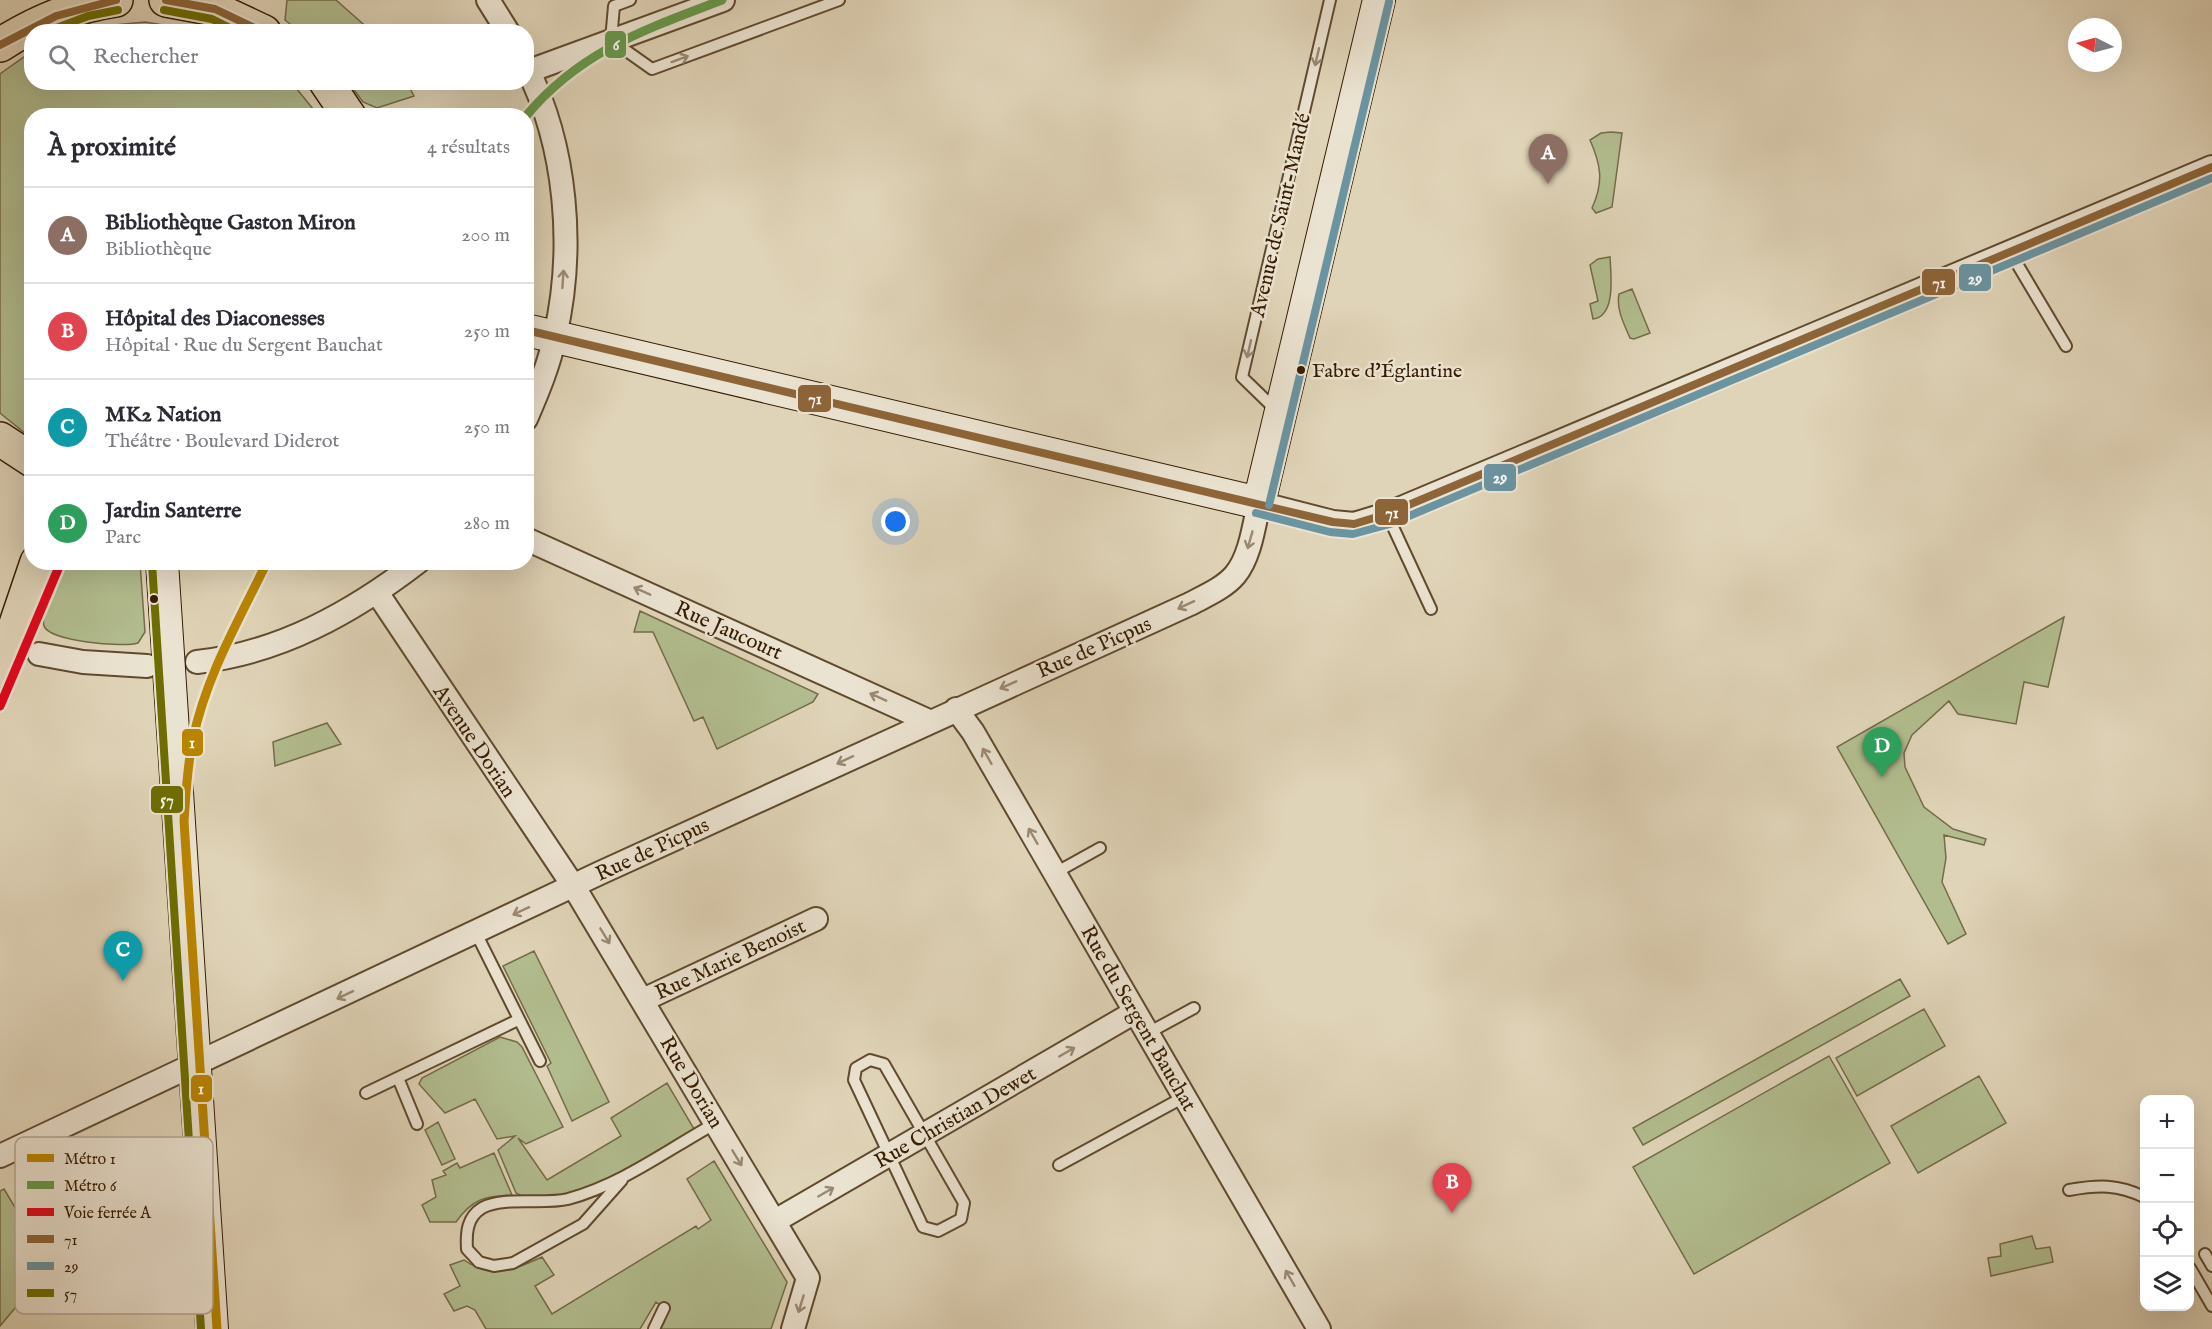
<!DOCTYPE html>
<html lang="fr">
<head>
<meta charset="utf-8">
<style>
  :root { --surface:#fff; --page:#f2f2f3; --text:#2b2b33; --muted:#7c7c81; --line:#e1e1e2; --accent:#db2777 }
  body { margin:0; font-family:"IM FELL English",serif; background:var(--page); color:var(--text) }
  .controls { position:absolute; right:18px; bottom:18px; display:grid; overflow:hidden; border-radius:12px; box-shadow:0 6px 24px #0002 }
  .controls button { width:54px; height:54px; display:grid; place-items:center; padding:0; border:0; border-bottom:2px solid var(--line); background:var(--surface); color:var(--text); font:30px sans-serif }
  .compass { position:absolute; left:2068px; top:18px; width:54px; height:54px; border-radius:50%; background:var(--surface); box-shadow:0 6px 24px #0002; rotate:276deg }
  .you { position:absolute; left:896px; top:522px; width:21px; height:21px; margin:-15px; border:4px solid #fff; border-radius:50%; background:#1a73e8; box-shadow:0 0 0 9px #1a73e833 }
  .badge { display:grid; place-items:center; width:39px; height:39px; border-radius:50%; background:var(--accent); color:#fff; font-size:20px; font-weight:700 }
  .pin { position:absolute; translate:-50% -50px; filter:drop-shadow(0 2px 3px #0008) }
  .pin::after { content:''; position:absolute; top:32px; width:21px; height:18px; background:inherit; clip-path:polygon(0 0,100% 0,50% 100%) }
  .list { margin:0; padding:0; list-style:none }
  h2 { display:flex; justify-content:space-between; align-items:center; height:78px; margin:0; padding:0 24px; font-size:26px }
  h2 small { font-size:20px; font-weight:400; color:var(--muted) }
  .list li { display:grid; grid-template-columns:39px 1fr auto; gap:18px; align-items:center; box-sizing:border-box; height:96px; padding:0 24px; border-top:2px solid var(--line) }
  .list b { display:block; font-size:22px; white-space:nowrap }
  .list p { margin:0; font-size:20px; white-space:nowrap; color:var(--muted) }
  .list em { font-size:20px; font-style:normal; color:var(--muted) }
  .icon { flex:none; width:33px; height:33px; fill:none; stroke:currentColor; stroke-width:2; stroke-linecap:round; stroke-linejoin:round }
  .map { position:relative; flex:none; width:2212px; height:1329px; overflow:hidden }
  .search { position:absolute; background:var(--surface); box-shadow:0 6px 24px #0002; left:24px; top:24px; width:510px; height:66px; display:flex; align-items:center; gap:15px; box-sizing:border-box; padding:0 21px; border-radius:24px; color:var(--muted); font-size:22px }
  .panel { position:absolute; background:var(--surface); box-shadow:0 6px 24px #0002; left:24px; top:108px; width:510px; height:462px; border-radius:24px }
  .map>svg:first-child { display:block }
  .green { fill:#b2bd8f; stroke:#746c48; stroke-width:1.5 }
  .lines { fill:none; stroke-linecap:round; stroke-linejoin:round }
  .lane-casing { stroke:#604a2e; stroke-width:14 }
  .street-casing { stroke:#604a2e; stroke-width:26 }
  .secondary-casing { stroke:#361c00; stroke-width:34 }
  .primary-casing { stroke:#361c00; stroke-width:36 }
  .lane { stroke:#ebe3d1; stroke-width:10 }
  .street { stroke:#ebe3d1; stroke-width:22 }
  .secondary { stroke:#ebe3d1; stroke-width:32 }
  .primary { stroke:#e0d4b8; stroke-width:33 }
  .bus-1-casing { stroke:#ebe3d1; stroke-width:12 }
  .bus-2-casing { stroke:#ebe3d1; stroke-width:12 }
  .bus-3-casing { stroke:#ebe3d1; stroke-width:12 }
  .bus-1 { stroke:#8d6538; stroke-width:8 }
  .bus-2 { stroke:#6b94a1; stroke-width:8 }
  .bus-3 { stroke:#6e6e00; stroke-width:8 }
  .rail-1-casing { stroke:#ebe3d1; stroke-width:14 }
  .rail-1 { stroke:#e3051c; stroke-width:9 }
  .metro-1-casing { stroke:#ebe3d1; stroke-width:14 }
  .metro-2-casing { stroke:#ebe3d1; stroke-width:14 }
  .metro-1 { stroke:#b98500; stroke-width:9 }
  .metro-2 { stroke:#67994b; stroke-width:9 }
  .oneway { stroke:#9a8973 }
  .bus-dot { fill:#361c00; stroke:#ebe3d1; stroke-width:2 }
  .labels { text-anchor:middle; stroke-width:5; stroke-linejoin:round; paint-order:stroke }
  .bus-label { font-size:20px; fill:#361c00; stroke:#ebe3d1; text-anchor:start }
  .street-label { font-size:21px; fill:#361c00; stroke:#ebe3d1 }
  .key { fill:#ebe3d1; stroke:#b5a792; stroke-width:1.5 }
  .key-label { font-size:16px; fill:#361c00 }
  .line-badge { stroke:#ebe3d1; stroke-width:2 }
  .badge-label { font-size:16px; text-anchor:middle; font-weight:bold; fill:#fff }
</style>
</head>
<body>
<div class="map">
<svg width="2212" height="1329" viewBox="0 0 2212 1329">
  <rect width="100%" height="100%" fill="#e0d4b8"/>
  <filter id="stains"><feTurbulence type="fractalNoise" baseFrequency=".00333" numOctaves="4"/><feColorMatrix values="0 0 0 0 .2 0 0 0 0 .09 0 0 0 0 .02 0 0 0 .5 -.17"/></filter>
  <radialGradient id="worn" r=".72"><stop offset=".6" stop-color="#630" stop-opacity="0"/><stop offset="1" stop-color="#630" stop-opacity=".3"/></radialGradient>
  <path class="green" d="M287 0H336L371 31H299L285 20Z
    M145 22 200 31H84L104 26Z
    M31 52 32 82 292 83 318 115 32 116 31 438 0 413V74Z
    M349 83H407L414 96 377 108 363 102Z
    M1611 132 1622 133 1612 207 1596 213 1592 208C1604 182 1601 165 1590 140L1601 133Z
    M1610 257C1611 276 1616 316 1593 319L1590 304 1598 301 1590 265 1598 259Z
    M1632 289 1650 333 1634 339 1630 338C1624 324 1616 309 1619 294Z
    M61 563H140L145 632 138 643C123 648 49 641 44 626 40 615 57 576 61 563Z
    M640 611 818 694 813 702 717 749 703 717 694 721 653 632H634Z
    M2064 617 2048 687 2024 682 2016 724 1958 714 1949 701 1912 735 1904 753 1905 767 1924 807 1953 829 1986 839 1984 845 1944 835 1946 858 1942 882 1966 934 1948 944 1837 747Z
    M327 723 341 744 275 766 273 742Z
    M534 951 609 1102 572 1121 547 1066 551 1063 503 966Z
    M1900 979 1910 996 1643 1145 1633 1128Z
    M1924 1009 1945 1046 1857 1096 1836 1058Z
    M500 1037 517 1042 522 1047 563 1127 526 1144 518 1138 547 1180 621 1136 611 1118 667 1083 697 1134 622 1180 535 1203 516 1193 498 1150 515 1136 497 1139 475 1099 445 1113 419 1084 422 1078Z
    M1829 1056 1890 1163 1694 1274 1633 1167Z
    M1979 1076 2006 1123 1918 1173 1891 1126Z
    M438 1122 455 1159 442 1165 425 1130Z
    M494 1153 512 1195C485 1196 472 1199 456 1222H430L422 1205 436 1197 432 1180 446 1175 443 1171 457 1163 460 1168Z
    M714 1161 787 1282 771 1329H654L664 1308 656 1302 640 1329H486L475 1310 467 1306 454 1311 444 1294 460 1286 450 1265 464 1260C492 1280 514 1270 542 1257L554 1275 535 1286 552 1314 696 1226 698 1229 711 1220 687 1179Z
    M4 1189 54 1273 36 1283 0 1326V1191Z
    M2032 1236 2036 1249 2050 1247 2053 1262 1991 1276 1988 1258 2001 1256 2000 1244Z"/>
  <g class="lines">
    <g class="lane-casing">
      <path id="lane" d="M630 0 614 6 611 40 652 69 839 0
        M2010 252 2066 346
        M1276 410 1242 377 1330 0
        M1387 514 1431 609
        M1055 873 1100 848
        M476 933 540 1061
        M1148 1033 1194 1008
        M870 1060 884 1064 964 1203 961 1219 938 1231 923 1227 854 1080 856 1068Z
        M398 1078 417 1124
        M366 1093 518 1020
        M1059 1165 1184 1097
        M622 1180 583 1224 513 1263 494 1266 479 1262 467 1249C466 1233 467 1217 482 1208 503 1196 543 1205 568 1199 623 1184 667 1150 716 1123
        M2069 1190C2098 1185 2118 1184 2144 1197
        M2205 1254 2212 1266
        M2190 1268 2212 1306
        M654 1329 664 1308"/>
    </g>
    <g class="street-casing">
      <path id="street" d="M488 0 508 32
        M526 66C567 147 575 249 555 336 549 365 538 391 526 419
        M529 71 723 0
        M526 539 931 722
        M378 594 574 887 808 1278 793 1329
        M39 654 83 662 147 666
        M197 662C280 653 353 612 418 562
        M956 709 973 732 1319 1329
        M643 1000 816 919
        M0 1156 600 873 1190 604C1205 596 1224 588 1235 575 1250 557 1254 526 1259 503L1333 522 1354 524 1387 514 2212 167
        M775 1221 1135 1012"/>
    </g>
    <g class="secondary-casing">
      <path id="secondary" d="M526 330 1259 503 1379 0
        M162 562 212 1329"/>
    </g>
    <g class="primary-casing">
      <path id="primary" d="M166 0 215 9 264 32
        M0 45C36 22 74 6 116 0
        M326 82 349 116
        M0 439 32 460
        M0 671 37 562"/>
    </g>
    <use href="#lane" class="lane"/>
    <use href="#street" class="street"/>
    <use href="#secondary" class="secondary"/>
    <use href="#primary" class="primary"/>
    <g class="bus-1-casing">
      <path id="bus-1" d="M166 0 215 9 263 32
        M0 45 56 16 116 0
        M526 330 1333 522 1354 524 1387 514 2212 167"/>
    </g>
    <g class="bus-2-casing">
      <path id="bus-2" d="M1269 505 1389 2
        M1256 513 1330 532 1353 534 1390 524 2212 178"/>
    </g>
    <g class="bus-3-casing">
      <path id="bus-3" d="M164 10 212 19 238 32
        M46 32 88 16 118 10
        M152 563 201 1329"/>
    </g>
    <use href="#bus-1" class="bus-1"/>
    <use href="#bus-2" class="bus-2"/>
    <use href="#bus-3" class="bus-3"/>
    <g class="rail-1-casing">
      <path id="rail-1" d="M0 706 61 562"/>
    </g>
    <use href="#rail-1" class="rail-1"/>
    <g class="metro-1-casing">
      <path id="metro-1" d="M217 1329 184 821C186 794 187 766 193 739 206 676 239 620 267 562"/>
    </g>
    <g class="metro-2-casing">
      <path id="metro-2" d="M526 116C580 51 646 29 722 0"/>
    </g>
    <use href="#metro-1" class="metro-1"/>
    <use href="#metro-2" class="metro-2"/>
  </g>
  <defs><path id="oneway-shaft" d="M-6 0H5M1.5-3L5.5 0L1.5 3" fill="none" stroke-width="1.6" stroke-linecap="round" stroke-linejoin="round" transform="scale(1.5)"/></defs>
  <g class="oneway">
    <use href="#oneway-shaft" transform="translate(1317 57) rotate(103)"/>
    <use href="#oneway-shaft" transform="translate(680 59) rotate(-20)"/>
    <use href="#oneway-shaft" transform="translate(563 279) rotate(-86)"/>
    <use href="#oneway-shaft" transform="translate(1249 349) rotate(103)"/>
    <use href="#oneway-shaft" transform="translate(1250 540) rotate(106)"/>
    <use href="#oneway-shaft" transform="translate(642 591) rotate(-156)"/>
    <use href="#oneway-shaft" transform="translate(1186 605) rotate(155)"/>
    <use href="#oneway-shaft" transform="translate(1008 685) rotate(156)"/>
    <use href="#oneway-shaft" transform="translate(878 697) rotate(-156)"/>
    <use href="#oneway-shaft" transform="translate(987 756) rotate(-120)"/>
    <use href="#oneway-shaft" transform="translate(845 760) rotate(155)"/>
    <use href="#oneway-shaft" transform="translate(1033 836) rotate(-120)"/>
    <use href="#oneway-shaft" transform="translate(521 911) rotate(155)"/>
    <use href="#oneway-shaft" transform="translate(605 936) rotate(59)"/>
    <use href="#oneway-shaft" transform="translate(345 995) rotate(155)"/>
    <use href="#oneway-shaft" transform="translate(1067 1052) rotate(-30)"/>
    <use href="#oneway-shaft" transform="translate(737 1158) rotate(59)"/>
    <use href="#oneway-shaft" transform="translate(826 1192) rotate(-30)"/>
    <use href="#oneway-shaft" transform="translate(1290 1278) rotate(-120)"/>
    <use href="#oneway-shaft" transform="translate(801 1304) rotate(107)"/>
  </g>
  <g class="bus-dot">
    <circle cx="1301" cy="370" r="5"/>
    <circle cx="154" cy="599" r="5"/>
  </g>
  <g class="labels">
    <g class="bus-label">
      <text x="1312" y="377">Fabre d'Églantine</text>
    </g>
    <g class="street-label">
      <text transform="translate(1280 215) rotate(-77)" y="7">Avenue de Saint-Mandé</text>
      <text transform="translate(729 630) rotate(24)" y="7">Rue Jaucourt</text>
      <text transform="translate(1094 647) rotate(-24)" y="7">Rue de Picpus</text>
      <text transform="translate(475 741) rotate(56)" y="7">Avenue Dorian</text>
      <text transform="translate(652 849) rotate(-25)" y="7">Rue de Picpus</text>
      <text transform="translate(730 959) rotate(-25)" y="7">Rue Marie Benoist</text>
      <text transform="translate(1139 1018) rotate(60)" y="7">Rue du Sergent Bauchat</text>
      <text transform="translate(692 1082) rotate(59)" y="7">Rue Dorian</text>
      <text transform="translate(955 1117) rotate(-30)" y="7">Rue Christian Dewet</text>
    </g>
  </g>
  <rect x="15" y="1137" width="198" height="177" rx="9" class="key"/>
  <rect x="27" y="1154" width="27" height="8" fill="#b98500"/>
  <rect x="27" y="1181" width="27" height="8" fill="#67994b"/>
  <rect x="27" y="1208" width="27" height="8" fill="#e3051c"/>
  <rect x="27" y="1235" width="27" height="8" fill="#8d6538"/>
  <rect x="27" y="1262" width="27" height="8" fill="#6b94a1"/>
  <rect x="27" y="1289" width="27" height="8" fill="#6e6e00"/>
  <g class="key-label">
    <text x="64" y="1164">Métro 1</text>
    <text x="64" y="1191">Métro 6</text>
    <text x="64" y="1218">Voie ferrée A</text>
    <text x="64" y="1245">71</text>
    <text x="64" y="1272">29</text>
    <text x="64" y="1299">57</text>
  </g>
  <g class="line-badge">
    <rect x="604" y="30" width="23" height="29" rx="6" fill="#67994b"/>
    <rect x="1958" y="263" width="34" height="29" rx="6" fill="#6b94a1"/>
    <rect x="1921" y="268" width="35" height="28" rx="6" fill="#8d6538"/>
    <rect x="797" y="384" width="35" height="29" rx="6" fill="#8d6538"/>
    <rect x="1483" y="463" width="34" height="29" rx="6" fill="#6b94a1"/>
    <rect x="1374" y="498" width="35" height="28" rx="6" fill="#8d6538"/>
    <rect x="181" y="728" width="23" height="29" rx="6" fill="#b98500"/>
    <rect x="150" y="785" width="34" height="29" rx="6" fill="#6e6e00"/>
    <rect x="190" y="1074" width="23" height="29" rx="6" fill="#b98500"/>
  </g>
  <g class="badge-label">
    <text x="616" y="50">6</text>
    <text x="1975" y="284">29</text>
    <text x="1939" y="288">71</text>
    <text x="815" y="404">71</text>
    <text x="1500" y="483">29</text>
    <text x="1392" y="518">71</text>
    <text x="192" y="748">1</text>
    <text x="167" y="805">57</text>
    <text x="201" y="1094">1</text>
  </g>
  <rect width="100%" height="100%" filter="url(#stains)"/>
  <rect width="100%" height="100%" fill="url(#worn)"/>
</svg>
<div class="controls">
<button>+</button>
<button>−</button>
<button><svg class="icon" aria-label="locate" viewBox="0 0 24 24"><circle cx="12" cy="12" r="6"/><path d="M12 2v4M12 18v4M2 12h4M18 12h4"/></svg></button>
<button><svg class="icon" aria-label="layers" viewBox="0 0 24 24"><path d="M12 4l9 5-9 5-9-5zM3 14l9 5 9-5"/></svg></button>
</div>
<svg class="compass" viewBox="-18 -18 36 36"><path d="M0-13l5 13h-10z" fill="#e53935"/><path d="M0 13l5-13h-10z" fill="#7c7c81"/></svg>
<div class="you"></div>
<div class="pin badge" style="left:1548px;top:184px;background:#8d6e63">A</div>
<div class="pin badge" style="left:1452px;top:1213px;background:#e0444e">B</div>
<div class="pin badge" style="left:123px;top:981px;background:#0f9aa8">C</div>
<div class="pin badge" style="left:1882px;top:777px;background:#2e9e5b">D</div>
<div class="search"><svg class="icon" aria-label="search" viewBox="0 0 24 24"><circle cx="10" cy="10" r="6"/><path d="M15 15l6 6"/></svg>Rechercher</div>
<section class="panel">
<h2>À proximité<small>4 résultats</small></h2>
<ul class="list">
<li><span class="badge" style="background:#8d6e63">A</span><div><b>Bibliothèque Gaston Miron</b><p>Bibliothèque</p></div><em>200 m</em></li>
<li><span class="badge" style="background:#e0444e">B</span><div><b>Hôpital des Diaconesses</b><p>Hôpital · Rue du Sergent Bauchat</p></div><em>250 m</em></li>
<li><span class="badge" style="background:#0f9aa8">C</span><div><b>MK2 Nation</b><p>Théâtre · Boulevard Diderot</p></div><em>250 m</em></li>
<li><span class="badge" style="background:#2e9e5b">D</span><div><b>Jardin Santerre</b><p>Parc</p></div><em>280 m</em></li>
</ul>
</section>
</div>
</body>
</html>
